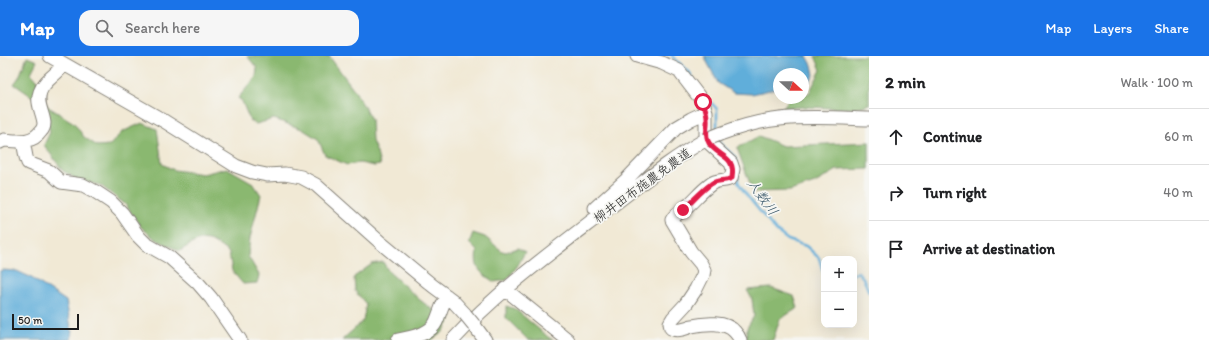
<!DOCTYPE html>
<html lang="en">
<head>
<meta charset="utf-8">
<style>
  :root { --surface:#fff; --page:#f6f6f6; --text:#202124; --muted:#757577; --line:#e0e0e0; --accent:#1a73e8 }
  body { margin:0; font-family:Itim,"Klee One",sans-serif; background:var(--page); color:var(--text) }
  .controls { position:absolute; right:12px; bottom:12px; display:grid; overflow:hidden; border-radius:8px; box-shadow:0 4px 16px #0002 }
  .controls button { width:36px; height:36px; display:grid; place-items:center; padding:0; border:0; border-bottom:1px solid var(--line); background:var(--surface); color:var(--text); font:20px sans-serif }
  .compass { position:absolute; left:773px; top:12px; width:36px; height:36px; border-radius:50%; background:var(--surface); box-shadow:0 4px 16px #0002; rotate:111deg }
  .scale { position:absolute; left:12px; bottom:10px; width:67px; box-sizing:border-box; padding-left:4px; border:2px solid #1c1c1c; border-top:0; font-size:11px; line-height:14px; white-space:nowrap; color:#1c1c1c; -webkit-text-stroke:3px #f6f6f2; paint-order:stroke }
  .stop { position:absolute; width:12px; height:12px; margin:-9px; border:3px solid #e11d48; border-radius:50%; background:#fff }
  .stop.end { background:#e11d48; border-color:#fff; box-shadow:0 1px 4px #0008 }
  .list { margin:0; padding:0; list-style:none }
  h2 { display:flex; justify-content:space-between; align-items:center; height:52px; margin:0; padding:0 16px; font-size:17px }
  h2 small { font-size:13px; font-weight:400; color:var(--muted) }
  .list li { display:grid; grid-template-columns:26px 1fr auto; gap:12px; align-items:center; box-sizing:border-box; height:56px; padding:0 16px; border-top:1px solid var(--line) }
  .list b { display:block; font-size:15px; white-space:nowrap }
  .list em { font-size:13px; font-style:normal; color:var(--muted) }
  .icon { flex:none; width:22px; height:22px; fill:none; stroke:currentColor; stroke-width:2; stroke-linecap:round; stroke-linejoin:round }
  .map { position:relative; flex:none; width:869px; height:284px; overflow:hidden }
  header { display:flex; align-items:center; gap:24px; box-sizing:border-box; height:56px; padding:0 20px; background:var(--accent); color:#fff }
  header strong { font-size:19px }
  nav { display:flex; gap:22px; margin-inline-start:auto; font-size:14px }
  .search { width:280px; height:36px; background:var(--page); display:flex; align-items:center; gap:10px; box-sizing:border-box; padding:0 14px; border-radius:12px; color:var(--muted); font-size:15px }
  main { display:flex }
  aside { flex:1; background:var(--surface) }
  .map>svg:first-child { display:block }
  .forest { fill:#8ab870; stroke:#536a46 }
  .water { fill:#61aeda; stroke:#3e657b }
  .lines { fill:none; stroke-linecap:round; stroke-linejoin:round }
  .stream { stroke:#61aeda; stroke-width:2.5 }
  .minor-casing { stroke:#868278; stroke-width:15 }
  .minor { stroke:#fff; stroke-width:13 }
  .minor-bridge-casing { stroke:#868278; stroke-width:15; stroke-linecap:butt }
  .minor-bridge { stroke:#fff; stroke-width:13 }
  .route { stroke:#e11d48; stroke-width:5 }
  .labels { text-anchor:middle; stroke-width:3.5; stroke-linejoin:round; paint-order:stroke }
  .street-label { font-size:13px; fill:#1c1c1c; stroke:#f6f6f2 }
  .water-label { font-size:14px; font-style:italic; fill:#385668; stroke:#f6f6f2 }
</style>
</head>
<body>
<header>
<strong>Map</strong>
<div class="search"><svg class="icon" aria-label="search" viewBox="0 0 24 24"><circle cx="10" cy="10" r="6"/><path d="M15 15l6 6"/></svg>Search here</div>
<nav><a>Map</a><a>Layers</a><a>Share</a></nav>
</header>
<main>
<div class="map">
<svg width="869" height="284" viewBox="0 0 869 284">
  <rect width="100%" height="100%" fill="#f6f6f2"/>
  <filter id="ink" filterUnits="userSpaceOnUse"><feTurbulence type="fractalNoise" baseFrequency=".025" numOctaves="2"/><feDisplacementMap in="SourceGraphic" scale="8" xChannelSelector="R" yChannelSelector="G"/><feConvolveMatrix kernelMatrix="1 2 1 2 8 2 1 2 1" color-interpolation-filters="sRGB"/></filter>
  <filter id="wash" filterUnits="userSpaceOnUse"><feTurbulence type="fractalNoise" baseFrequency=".012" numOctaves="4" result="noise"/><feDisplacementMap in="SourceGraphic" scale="16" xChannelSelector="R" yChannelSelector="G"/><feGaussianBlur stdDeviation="0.9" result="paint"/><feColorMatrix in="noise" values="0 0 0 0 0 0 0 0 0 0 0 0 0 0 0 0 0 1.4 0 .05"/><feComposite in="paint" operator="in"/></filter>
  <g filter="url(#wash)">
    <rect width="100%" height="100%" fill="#f1e9d5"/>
    <path class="forest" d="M247 0H329L355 35 371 63 372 85 377 97 380 109 374 110 360 107 347 109 325 99 318 83 302 73 274 63 256 68 250 65 242 45 238 42 256 21 257 12Z
      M815 0H869V48L854 53 807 51 783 52 788 44 793 42H803V39L809 37 821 14Z
      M27 1 37 5 31 17 37 24 45 47 50 52 74 67 84 81 97 90 110 89 122 76 142 67 157 73 162 108 174 114 203 118 227 112 253 127 261 139 250 182 248 200 259 219 257 227 243 228 232 215 229 197C207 180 204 179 180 195L155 183 141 171 125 148 100 129 78 124 63 115 44 89 50 76 46 60 34 42 14 28 19 21Z
      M759 80 783 90 869 86V113L837 114 815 127 790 135 753 136 737 92Z
      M473 177 485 181 502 195 506 196 518 192 525 196 518 209 507 224 494 226C480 216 474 213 477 195L469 187Z
      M383 206 389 216 420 244 433 254 447 255 452 261 443 276 431 284H342L363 265 366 248 355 235 354 221 372 208Z
      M771 232 794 240 798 252 780 263 773 284H746L747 272 754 260 752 243 747 234Z
      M506 250 515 253 548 281 553 284H528L506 262Z"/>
    <path class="water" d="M704 0H807L812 9 814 19 805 34 803 33V18H779V32L752 38 734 37 718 27Z
      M2 214 17 215 30 221 66 245 72 277 71 284H0V215Z"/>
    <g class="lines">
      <path class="stream" d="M672 0 690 17 693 23
        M707 42 717 53V75
        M719 83C722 93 733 96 737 105
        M738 116V126L745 137 776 175 788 184 806 190 819 202 824 219
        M854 218 858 216 863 222 869 236"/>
    </g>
  </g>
  <g filter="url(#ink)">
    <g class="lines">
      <g class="minor-casing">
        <path id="minor" d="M50 0 164 65 236 110 252 116 267 119 285 118 301 121 316 129 381 187 433 230 452 244 465 258
          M637 0 662 7 679 15 703 46 706 56V78L708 86 731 107 733 113 731 122C725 126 717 123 711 128 701 135 693 146 683 154 679 157 674 159 672 164L691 196 701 208 704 214 703 219 696 233 686 248 673 262 670 267 671 272C678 276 685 272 692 270 705 267 726 265 735 276 737 278 739 281 740 284
          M720 78C739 71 759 65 780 63 809 60 839 62 869 63
          M23 85 26 101 28 107 49 115 61 126 83 129 96 136 111 146 122 157 138 180 146 188 169 201 198 227 211 242 240 284
          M0 86 4 84C17 85 32 88 41 75 43 73 44 70 44 67 43 56 36 48 40 36 44 24 57 19 64 8
          M601 159 595 152 626 124 676 72 691 63 706 56
          M505 233 568 284
          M474 269 485 284
          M398 284C411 281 430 279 436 266 440 257 442 248 447 240
          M453 284C497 236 549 198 601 158 635 133 668 105 705 84"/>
      </g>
      <use href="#minor" class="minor"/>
      <g class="minor-bridge-casing">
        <path id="minor-bridge" d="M705 84 720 78
          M465 258 474 269"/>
      </g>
      <use href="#minor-bridge" class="minor-bridge"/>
    </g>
  </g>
  <g class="lines" filter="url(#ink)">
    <path class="route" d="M683 154C692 146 701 135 711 128 717 123 726 126 732 122 736 99 719 102 709 87 704 79 708 70 707 62 707 56 705 52 703 46"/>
  </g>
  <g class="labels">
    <g class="street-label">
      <text transform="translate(642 129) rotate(-36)" y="5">柳井田布施農免農道</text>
    </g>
    <g class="water-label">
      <text transform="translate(763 141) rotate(54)" y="5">人数川</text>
    </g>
  </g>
</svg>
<div class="controls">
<button>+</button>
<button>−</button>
</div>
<svg class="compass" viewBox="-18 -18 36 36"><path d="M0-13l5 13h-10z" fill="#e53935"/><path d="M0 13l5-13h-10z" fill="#757577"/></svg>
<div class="scale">50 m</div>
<div class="stop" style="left:703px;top:46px"></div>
<div class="stop end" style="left:683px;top:154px"></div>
</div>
<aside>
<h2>2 min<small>Walk · 100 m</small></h2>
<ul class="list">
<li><svg class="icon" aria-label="ahead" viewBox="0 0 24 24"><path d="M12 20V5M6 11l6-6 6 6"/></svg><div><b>Continue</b></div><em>60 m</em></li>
<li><svg class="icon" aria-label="right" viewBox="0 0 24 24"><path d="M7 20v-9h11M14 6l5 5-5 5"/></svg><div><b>Turn right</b></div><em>40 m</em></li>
<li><svg class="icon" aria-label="arrive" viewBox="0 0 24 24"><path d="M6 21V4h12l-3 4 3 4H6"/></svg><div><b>Arrive at destination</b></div></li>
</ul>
</aside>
</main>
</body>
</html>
